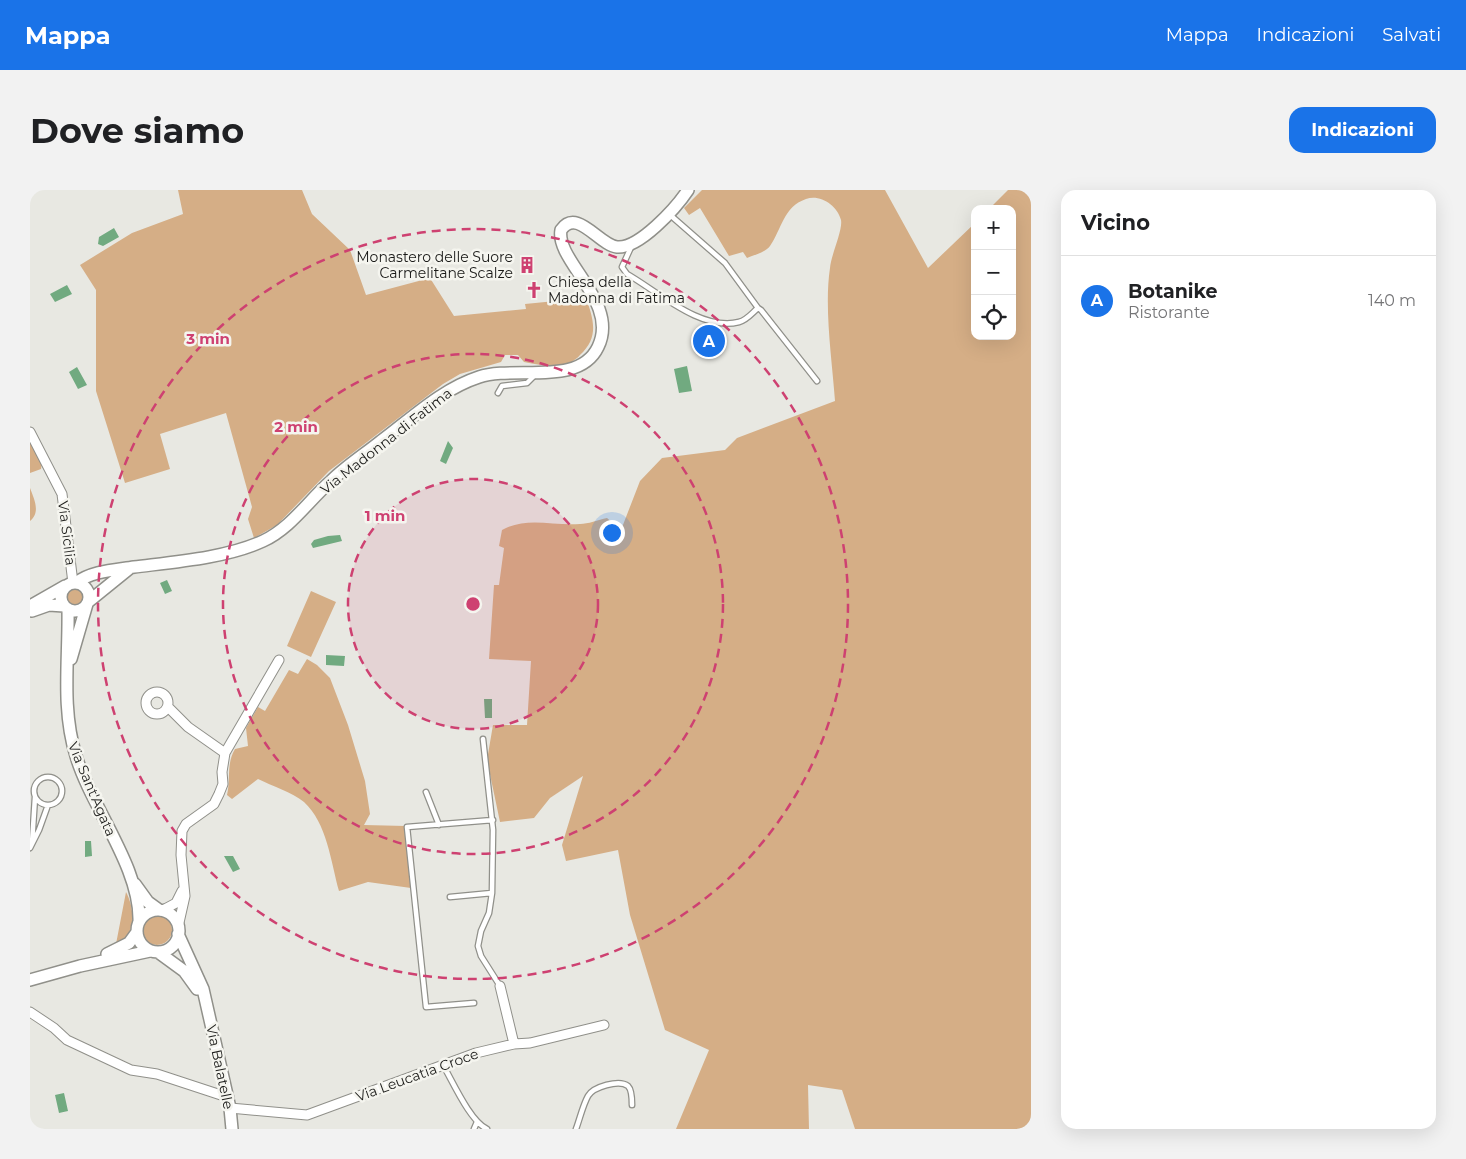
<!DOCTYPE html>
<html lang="it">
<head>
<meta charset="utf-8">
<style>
  :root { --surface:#fff; --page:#f2f2f2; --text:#202124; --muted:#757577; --line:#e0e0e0; --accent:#1a73e8 }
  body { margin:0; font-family:Montserrat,sans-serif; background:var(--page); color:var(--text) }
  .controls { position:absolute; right:15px; top:15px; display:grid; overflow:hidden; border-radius:10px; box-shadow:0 5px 20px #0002 }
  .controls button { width:45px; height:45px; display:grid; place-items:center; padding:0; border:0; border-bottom:1px solid var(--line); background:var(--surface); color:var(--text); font:25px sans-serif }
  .you { position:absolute; left:581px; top:342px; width:18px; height:18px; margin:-12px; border:4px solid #fff; border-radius:50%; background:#1a73e8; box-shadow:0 0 0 8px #1a73e833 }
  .badge { display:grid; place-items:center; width:32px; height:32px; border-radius:50%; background:var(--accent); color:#fff; font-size:16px; font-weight:700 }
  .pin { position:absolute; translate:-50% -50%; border:2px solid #fff; box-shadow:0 1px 5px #0006 }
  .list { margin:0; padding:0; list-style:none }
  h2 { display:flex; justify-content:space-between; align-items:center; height:65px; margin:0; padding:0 20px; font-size:21px }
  h2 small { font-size:16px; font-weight:400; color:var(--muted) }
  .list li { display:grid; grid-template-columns:32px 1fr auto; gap:15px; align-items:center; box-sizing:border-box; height:90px; padding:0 20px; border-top:1px solid var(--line) }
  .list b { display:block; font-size:19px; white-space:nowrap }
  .list p { margin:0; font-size:16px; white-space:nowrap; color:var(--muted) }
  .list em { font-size:16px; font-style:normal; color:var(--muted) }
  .icon { flex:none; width:28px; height:28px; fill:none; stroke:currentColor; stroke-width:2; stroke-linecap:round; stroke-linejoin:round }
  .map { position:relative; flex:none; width:1001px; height:939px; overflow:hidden; border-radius:15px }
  header { display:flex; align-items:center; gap:30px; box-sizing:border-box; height:70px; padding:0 25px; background:var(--accent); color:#fff }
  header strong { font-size:24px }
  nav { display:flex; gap:28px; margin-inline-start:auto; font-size:18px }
  .intro { display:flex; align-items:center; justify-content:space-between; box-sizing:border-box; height:120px; padding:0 30px }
  h1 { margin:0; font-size:35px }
  .button { padding:12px 22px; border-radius:15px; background:var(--accent); color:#fff; font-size:18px; font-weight:700 }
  main { display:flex; gap:30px; padding:0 30px }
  aside { flex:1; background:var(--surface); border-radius:15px; box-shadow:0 5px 20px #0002 }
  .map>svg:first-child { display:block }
  .green { fill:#d5ae86 }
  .water { fill:#71aa80 }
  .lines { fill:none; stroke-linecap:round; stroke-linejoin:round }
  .lane-casing { stroke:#90908a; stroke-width:7 }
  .street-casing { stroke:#90908a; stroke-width:11 }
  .secondary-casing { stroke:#90908a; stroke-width:14 }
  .lane { stroke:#fff; stroke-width:4.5 }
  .street { stroke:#fff; stroke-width:9 }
  .secondary { stroke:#fff; stroke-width:11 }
  .ring { fill:none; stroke:#ce4171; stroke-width:2.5; stroke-dasharray:9 6 }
  .labels { text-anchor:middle; stroke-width:5; stroke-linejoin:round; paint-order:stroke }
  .poi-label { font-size:14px; fill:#1a1a18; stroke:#f5f5ef; text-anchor:end }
  .street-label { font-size:14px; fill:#1a1a18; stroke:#f5f5ef }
  .centre { fill:#ce4171; stroke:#f5f5ef; stroke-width:2.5 }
  .ring-label { font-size:15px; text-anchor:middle; font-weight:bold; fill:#ce4171; stroke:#f5f5ef; stroke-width:5; stroke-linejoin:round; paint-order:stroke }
</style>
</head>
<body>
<header>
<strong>Mappa</strong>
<nav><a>Mappa</a><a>Indicazioni</a><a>Salvati</a></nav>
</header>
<div class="intro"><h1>Dove siamo</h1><a class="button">Indicazioni</a></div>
<main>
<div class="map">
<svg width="1001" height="939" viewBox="0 0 1001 939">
  <rect width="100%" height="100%" fill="#e8e8e2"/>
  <path class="green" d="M148 0H272L282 24 320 60 336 105 400 88 424 126 496 119 495 114 556 108C564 130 569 148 550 165 545 171 537 175 529 176 518 177 506 174 494 172L488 165H475L471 172 430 184 413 194 299 281 247 335 224 348 218 329 222 317 196 223 130 244 140 279 95 293 66 201V100L50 75 102 43 153 24Z
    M672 0H855L898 78 945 33V146H982V19H959L978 0H1001V939H825L812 900 778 895 779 939H646L679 860 635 840 600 725 588 660 536 671 532 655 553 586 520 608 504 628 470 632 457 570 463 535H497L501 471 459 469 464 395H469L474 358 469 356 472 340C497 326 522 336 550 334 558 334 568 330 577 328L591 340 610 291 632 268 695 260 707 248 805 211C802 170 794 117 800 78 801 65 813 40 811 30 807 15 790 4 776 9 753 17 752 39 740 56 736 62 724 65 717 68L713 62 699 66 670 18 659 25 654 18Z
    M0 250 12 272 11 279 0 283Z
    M0 298C4 309 11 322 0 331Z
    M35 407a9 9 0 1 1 18 0a9 9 0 1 1-18 0Z
    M281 401 306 412 281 467 257 456Z
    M277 469 287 475 300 488 318 535 335 591 340 624 334 635 376 636 381 698 338 692 309 701C301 672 297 633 274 612 262 602 242 596 228 589L202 609 197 605C201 589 196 574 205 559L218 556 216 538 228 517 235 521 259 480 268 484Z
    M96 702C105 719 107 746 86 754Z
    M112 740a15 15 0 1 1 30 0a15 15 0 1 1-30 0Z"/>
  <path class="water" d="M84 38 89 47 73 56 68 54 69 47Z
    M37 95 42 104 25 112 20 104Z
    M657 176 662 201 649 203 644 179Z
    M47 177 57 195 48 199 39 182Z
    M418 251 423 258 416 274 410 271Z
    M310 345 312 351 283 358 281 354 284 350 298 346Z
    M137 390 142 401 135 404 130 393Z
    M296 465 315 466 314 476 296 475Z
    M454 509H462V528H455Z
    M55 651H61L62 666 55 667Z
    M194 666H203L210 679 203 682Z
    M34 903 38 921 29 923 25 905Z"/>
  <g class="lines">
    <g class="lane-casing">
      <path id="lane" d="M639 24 695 73 728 118
        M602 55 592 77 597 84C627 101 672 142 709 132 717 130 722 123 728 118L731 120 787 191
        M468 203 472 196 497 193 505 185
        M453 549 463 640 462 703 459 723 451 741 448 756 451 766 470 796
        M4 601a14 14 0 1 1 28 0a14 14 0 1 1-28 0Z
        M396 602 409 635
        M2 653 5 607
        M0 658 9 640 18 615
        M420 707 462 703
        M444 813 396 817 377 637 463 630
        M413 875C423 892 440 931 457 939
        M444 939 447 932
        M546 939C550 928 553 915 558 906 563 897 589 889 598 896 602 900 602 910 602 915"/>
    </g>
    <g class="street-casing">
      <path id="street" d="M0 242 32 304 43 393
        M116 513a11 11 0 1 1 22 0a11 11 0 1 1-22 0Z
        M138 517 158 537 195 563
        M131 721 146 713 152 701
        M148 737 155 706 151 665 152 641 156 634 184 614 189 604 193 594 192 582 195 563 249 470
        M470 796 484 854
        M0 822 24 838 37 850 101 880 127 884 197 907
        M200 918 277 925 446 863 484 854 500 853 574 835"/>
    </g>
    <g class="secondary-casing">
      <path id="secondary" d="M46 393C61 381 85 380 104 377 144 372 196 368 233 351 261 338 278 311 301 291 316 276 335 264 351 251 382 228 412 199 449 187 485 175 549 197 568 157 590 112 525 71 531 40 547 17 569 55 587 57 609 59 646 18 658 0
        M31 407a14 14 0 1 1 28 0a14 14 0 1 1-28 0Z
        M58 412 100 378
        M0 416 35 396
        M38 419C39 469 31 518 46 566 61 617 111 678 109 732
        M2 421 19 415 34 416
        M41 469 57 414
        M105 694 118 712 129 720
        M107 741a21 21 0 1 1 42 0a21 21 0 1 1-42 0Z
        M148 744 173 799 200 918 202 939
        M128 762 154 781 167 799
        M77 764 99 753 107 742
        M0 790 50 776 120 761"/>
    </g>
    <use href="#lane" class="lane"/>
    <use href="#street" class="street"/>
    <use href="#secondary" class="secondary"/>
  </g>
  <circle cx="443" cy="414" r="125" fill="#ce4171" fill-opacity=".12"/>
  <g class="ring">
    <circle cx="443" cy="414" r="125"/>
    <circle cx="443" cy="414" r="250"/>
    <circle cx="443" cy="414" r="375"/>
  </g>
  <defs>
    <g id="building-bare" transform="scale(1.35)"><path d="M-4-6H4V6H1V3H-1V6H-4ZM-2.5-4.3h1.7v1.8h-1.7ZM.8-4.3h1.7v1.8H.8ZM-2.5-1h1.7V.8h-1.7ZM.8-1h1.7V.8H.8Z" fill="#ce4171" stroke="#f5f5ef" stroke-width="2.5" paint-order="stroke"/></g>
    <g id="church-bare" transform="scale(1.35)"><path d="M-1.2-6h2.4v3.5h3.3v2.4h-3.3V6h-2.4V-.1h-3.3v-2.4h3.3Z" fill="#ce4171" stroke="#f5f5ef" stroke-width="2.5" paint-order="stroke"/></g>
  </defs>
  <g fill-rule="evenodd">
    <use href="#building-bare" x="497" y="75"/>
    <use href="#church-bare" x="504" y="100"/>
  </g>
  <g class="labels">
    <g class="poi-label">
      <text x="483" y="72">Monastero delle Suore<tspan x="483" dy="16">Carmelitane Scalze</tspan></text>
      <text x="518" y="97" text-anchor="start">Chiesa della<tspan x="518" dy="16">Madonna di Fatima</tspan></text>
    </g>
    <g class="street-label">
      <text transform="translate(356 251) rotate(-38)" y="5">Via Madonna di Fatima</text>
      <text transform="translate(37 343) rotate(83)" y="5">Via Sicilia</text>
      <text transform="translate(62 599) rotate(67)" y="5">Via Sant'Agata</text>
      <text transform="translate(190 877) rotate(78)" y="5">Via Balatelle</text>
      <text transform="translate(387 885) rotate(-20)" y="5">Via Leucatia Croce</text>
    </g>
  </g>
  <circle cx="443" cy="414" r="8" class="centre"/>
  <g class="ring-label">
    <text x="178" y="154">3 min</text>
    <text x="266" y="242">2 min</text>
    <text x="355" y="331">1 min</text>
  </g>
</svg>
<div class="controls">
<button>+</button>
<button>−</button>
<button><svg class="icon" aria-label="locate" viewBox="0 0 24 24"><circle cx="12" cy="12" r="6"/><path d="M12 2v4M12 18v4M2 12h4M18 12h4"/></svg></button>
</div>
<div class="you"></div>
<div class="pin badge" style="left:679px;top:151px">A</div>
</div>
<aside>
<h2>Vicino<small></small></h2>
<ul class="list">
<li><span class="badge">A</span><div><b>Botanike</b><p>Ristorante</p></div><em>140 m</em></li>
</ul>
</aside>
</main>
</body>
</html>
